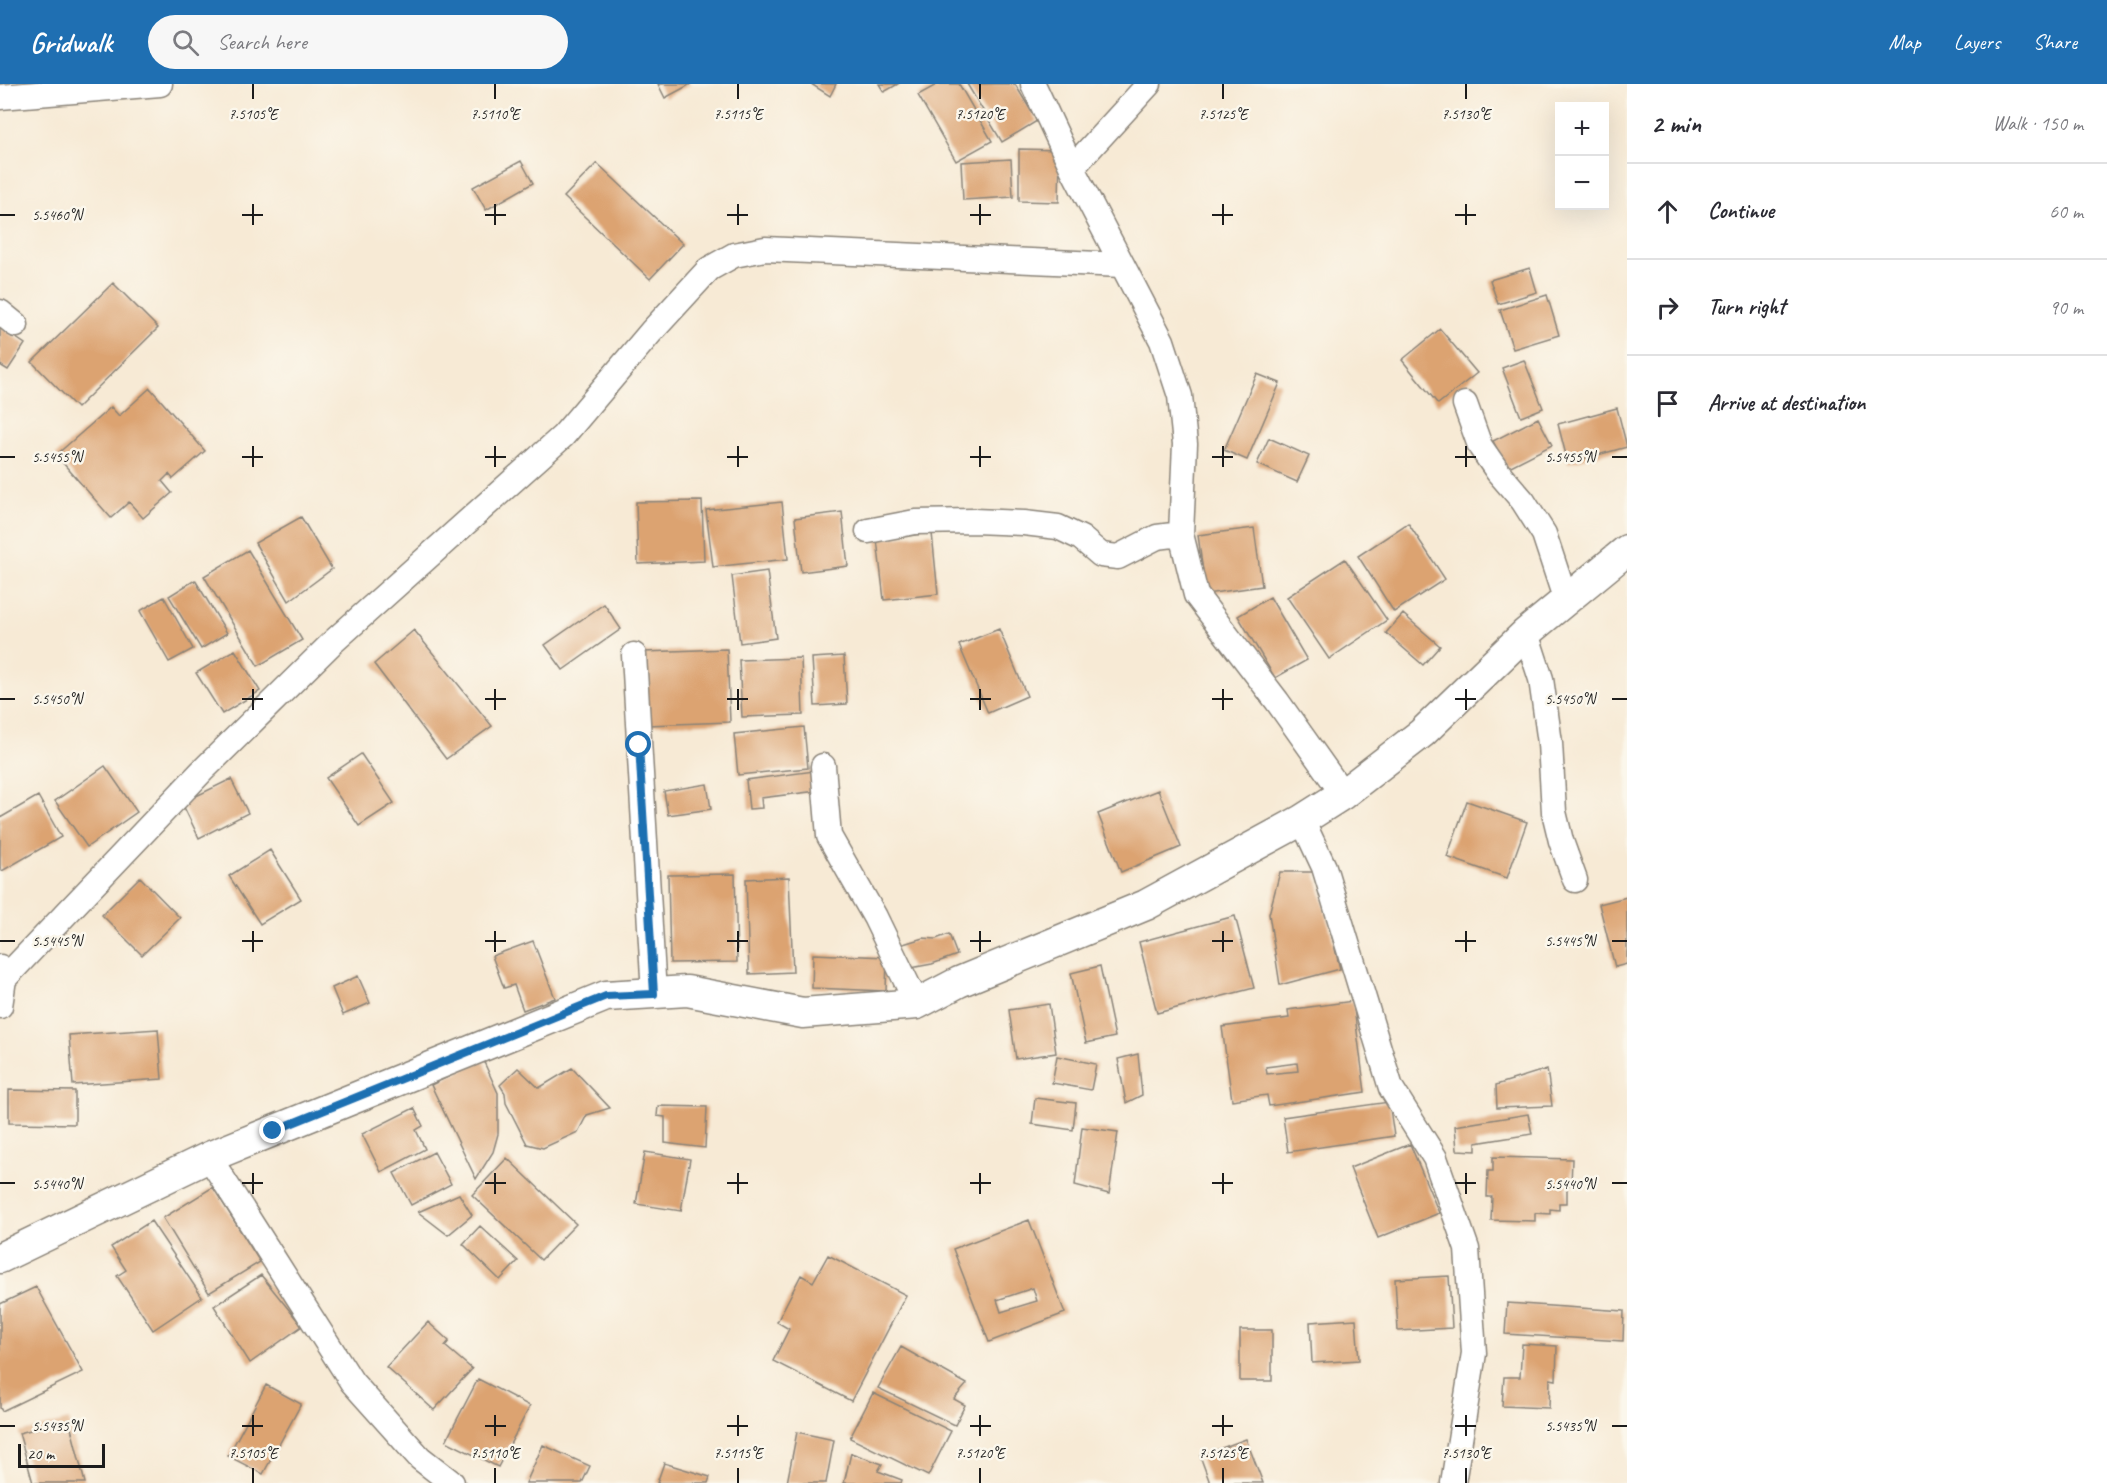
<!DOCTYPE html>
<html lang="en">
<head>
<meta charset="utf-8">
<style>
  :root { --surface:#fff; --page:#f7f7f7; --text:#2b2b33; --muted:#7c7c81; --line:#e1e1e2; --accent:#1f6fb2 }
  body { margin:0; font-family:Caveat,sans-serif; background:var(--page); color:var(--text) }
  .controls { position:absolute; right:18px; top:18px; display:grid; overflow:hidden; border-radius:0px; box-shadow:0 6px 24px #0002 }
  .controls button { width:54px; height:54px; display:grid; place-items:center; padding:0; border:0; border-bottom:2px solid var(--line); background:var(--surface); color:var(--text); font:30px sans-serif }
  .scale { position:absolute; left:18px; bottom:15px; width:87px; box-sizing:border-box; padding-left:6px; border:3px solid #1c1c1c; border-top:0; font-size:16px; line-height:21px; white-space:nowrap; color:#1c1c1c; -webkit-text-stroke:4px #fbf7ec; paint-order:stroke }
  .stop { position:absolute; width:18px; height:18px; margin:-14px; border:4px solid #1f6fb2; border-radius:50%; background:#fff }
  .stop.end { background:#1f6fb2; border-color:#fff; box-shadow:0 2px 6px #0008 }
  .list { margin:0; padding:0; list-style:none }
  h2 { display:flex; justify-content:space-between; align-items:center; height:78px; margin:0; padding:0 24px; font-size:26px }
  h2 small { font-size:20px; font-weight:400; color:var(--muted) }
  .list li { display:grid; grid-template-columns:39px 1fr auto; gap:18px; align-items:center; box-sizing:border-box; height:96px; padding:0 24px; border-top:2px solid var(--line) }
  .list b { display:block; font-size:22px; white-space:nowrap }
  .list em { font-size:20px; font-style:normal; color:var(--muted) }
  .icon { flex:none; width:33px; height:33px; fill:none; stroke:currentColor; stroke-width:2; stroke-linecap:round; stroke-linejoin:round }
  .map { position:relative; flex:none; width:1627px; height:1399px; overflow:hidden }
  header { display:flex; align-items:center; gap:36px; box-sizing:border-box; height:84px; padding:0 30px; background:var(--accent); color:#fff }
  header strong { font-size:28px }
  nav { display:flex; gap:33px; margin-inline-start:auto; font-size:21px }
  .search { width:420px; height:54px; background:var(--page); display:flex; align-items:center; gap:15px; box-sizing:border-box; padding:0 21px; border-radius:33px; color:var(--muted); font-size:22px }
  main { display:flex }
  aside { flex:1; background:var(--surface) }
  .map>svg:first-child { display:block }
  .building { fill:#dca371; fill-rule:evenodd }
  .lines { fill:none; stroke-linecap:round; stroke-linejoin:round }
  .minor-casing { stroke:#8a8378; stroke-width:27 }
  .tertiary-casing { stroke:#8a8378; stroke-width:33 }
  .minor { stroke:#fff; stroke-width:24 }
  .tertiary { stroke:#fff; stroke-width:30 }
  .route { stroke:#1f6fb2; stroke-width:8 }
  .ticks { fill:none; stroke:#1c1c1c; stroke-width:2 }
  .ticks-label { font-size:15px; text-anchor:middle; fill:#1c1c1c; stroke:#fbf7ec; stroke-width:5; stroke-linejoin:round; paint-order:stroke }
</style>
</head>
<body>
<header>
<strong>Gridwalk</strong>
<div class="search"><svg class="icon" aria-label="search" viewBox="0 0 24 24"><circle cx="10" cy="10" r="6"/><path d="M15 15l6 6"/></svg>Search here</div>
<nav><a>Map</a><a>Layers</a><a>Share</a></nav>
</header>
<main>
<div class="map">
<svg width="1627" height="1399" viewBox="0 0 1627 1399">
  <rect width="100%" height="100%" fill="#fbf7ec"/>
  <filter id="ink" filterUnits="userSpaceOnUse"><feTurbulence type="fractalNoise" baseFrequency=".0167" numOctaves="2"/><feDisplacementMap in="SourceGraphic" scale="12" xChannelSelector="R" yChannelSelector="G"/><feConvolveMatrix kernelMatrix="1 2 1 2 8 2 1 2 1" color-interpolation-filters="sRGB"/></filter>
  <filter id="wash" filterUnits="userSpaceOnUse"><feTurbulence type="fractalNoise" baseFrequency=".008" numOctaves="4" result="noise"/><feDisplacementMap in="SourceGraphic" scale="24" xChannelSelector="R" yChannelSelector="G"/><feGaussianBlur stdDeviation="1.35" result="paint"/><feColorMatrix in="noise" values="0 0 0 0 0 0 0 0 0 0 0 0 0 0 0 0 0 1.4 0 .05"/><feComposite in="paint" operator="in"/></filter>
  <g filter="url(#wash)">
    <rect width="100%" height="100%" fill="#f7ead5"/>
    <g id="blocks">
      <path class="building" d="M658 0H691L665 14Z
        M811 0H836L830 12Z
        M879 0H898L884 8Z
        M938 0H959L992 57 956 77 918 11Z
        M967 0H1015L1037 37 1002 58Z
        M1019 65 1060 66 1059 118 1019 117Z
        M1011 75 1013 113 963 116 961 78Z
        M521 77 533 99 486 126 473 103Z
        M597 79 683 160 650 195 564 113Z
        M1530 184 1537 208 1498 220 1490 196Z
        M113 199 158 244 77 324 32 278Z
        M1547 211 1559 251 1513 265 1500 226Z
        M0 243 25 260 8 286 0 281Z
        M1440 245 1477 289 1438 320 1402 276Z
        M1524 276 1543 324 1521 333 1502 284Z
        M1257 290 1280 299 1247 376 1224 366Z
        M150 304 205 367 173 395 169 390 162 397 172 409 143 434 129 418 111 434 56 371 111 323 119 332Z
        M1617 324 1627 363 1568 379 1558 340Z
        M1538 334 1552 361 1507 384 1493 357Z
        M1269 354 1309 372 1297 398 1257 380Z
        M702 417 704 477 638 480 636 418Z
        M782 418 788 475 713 483 706 426Z
        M842 428 848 482 801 488 795 434Z
        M301 433 332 485 289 517 255 459Z
        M1408 439 1445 495 1394 528 1358 472Z
        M1254 444 1262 502 1206 510 1198 451Z
        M932 449 938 510 884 516 877 455Z
        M248 466 302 556 258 582 204 492Z
        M1345 475 1387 536 1329 575 1287 513Z
        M767 487 776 554 740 559 732 492Z
        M195 496 227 549 201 565 169 512Z
        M164 513 193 565 169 578 140 527Z
        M1270 513 1307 576 1275 594 1238 532Z
        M604 520 621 545 563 586 545 561Z
        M1403 530 1440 562 1423 581 1386 549Z
        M999 545 1027 612 988 629 959 561Z
        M414 546 492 642 446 675 374 580Z
        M727 565 730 638 647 641 644 568Z
        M235 566 260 607 222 630 196 589Z
        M844 572 847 620 815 622 812 574Z
        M801 574 803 631 742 633 739 576Z
        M804 643 808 684 738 691 734 650Z
        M361 670 394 719 359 742 326 694Z
        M105 682 137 728 87 763 55 717Z
        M814 687 817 707 761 714 762 724 749 725 746 696Z
        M231 695 248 729 199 754 182 719Z
        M707 700 711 725 668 731 664 707Z
        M1158 706 1181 763 1121 788 1098 730Z
        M38 712 61 753 2 787 0 783V734Z
        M1467 717 1527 738 1507 794 1447 773Z
        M270 766 301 815 260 840 229 792Z
        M1280 788H1316L1340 885 1280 901 1269 830Z
        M735 790 737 878 670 879 668 791Z
        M140 793 180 834 142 871 102 831Z
        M789 793 793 888 749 890 746 795Z
        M1627 813V880L1615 883 1599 820Z
        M1235 832 1254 904 1157 929 1139 858Z
        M949 850 957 871 932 880 911 884 900 861 923 854 936 855Z
        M533 857 555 914 523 926 514 901 504 904 492 872Z
        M813 870 887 873 886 907 812 904Z
        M1100 882 1115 953 1086 959 1071 889Z
        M358 892 370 919 343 931 332 904Z
        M1353 917 1365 1008 1269 1022 1267 1011 1232 1016 1222 943 1289 934 1288 926ZM1297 979 1298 987 1267 990 1266 983Z
        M1049 920 1056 969 1016 975 1009 926Z
        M158 945 162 995 73 1001 69 951Z
        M1138 970 1142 1011 1126 1019 1118 975Z
        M1057 972 1096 980 1091 1006 1052 999Z
        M483 976 498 1009V1050L493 1068 476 1095 431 1001Z
        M518 984 539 1004 572 984 610 1024 587 1031 578 1048 543 1064 527 1060 506 1019 505 1009 500 1001Z
        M1547 985 1552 1022 1497 1024 1496 1001Z
        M9 1006 75 1007V1040L9 1039Z
        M1035 1014 1076 1019 1073 1046 1032 1040Z
        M1389 1018 1394 1052 1288 1068 1283 1033Z
        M658 1022 707 1023 705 1064 665 1059V1033L657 1032Z
        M414 1024 423 1042 416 1046 425 1065 381 1088 362 1050Z
        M1528 1030 1532 1050 1476 1059V1067L1457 1066 1455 1042Z
        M1082 1043 1118 1048 1109 1110 1075 1101Z
        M1410 1060 1439 1129 1378 1154 1350 1084Z
        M434 1068 451 1100 411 1121 394 1089Z
        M645 1068 690 1075 681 1127 636 1120Z
        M1493 1073 1572 1075 1571 1101H1567V1119H1559V1126L1550 1125V1130L1535 1129V1137L1491 1136 1492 1113H1487L1488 1087H1493Z
        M507 1074 576 1140 541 1176 472 1111Z
        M213 1103 260 1178 209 1209 163 1134Z
        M459 1110 472 1131 448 1151 418 1128Z
        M1029 1136 1065 1229 989 1258 953 1165ZM1033 1204 1037 1217 1001 1228 997 1216Z
        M151 1137 202 1213 153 1246 117 1192 126 1186 111 1163Z
        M480 1142 518 1177 500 1196 463 1160Z
        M828 1171 906 1211 851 1317 773 1277 789 1245 777 1238 801 1191 813 1198Z
        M261 1191 302 1242 250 1279 214 1222Z
        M1449 1192 1452 1244 1398 1247 1395 1195Z
        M36 1203 83 1288 2 1327 0 1324V1220Z
        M1507 1219 1624 1227 1623 1257 1505 1250Z
        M1356 1235 1359 1276 1312 1279 1310 1238Z
        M428 1238 449 1257 445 1262 472 1285 434 1326 386 1283Z
        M1240 1246H1272V1297H1240Z
        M1522 1260 1557 1262 1556 1296 1550 1295 1549 1324 1502 1322 1504 1293H1520Z
        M901 1263 967 1300 954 1315 965 1321 955 1341 878 1304Z
        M478 1295 530 1322 498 1383 446 1357Z
        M266 1301 301 1320 263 1390 228 1372Z
        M873 1309 951 1347 928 1392 850 1354Z
        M69 1336 85 1399H33L19 1349Z
        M797 1348 834 1356 826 1399H787Z
        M1246 1355 1263 1399H1210L1200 1372Z
        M543 1361 590 1382 582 1399H526Z
        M851 1369 882 1380 878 1387 902 1396 901 1399H844Z
        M664 1379 710 1393 708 1399H657Z"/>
    </g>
  </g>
  <g filter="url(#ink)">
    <use href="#blocks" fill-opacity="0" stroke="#8a8378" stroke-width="1.5"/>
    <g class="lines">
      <g class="minor-casing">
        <path id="minor" d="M1033 0 1072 84 1162 257 1180 312 1185 360 1181 450 1196 511 1277 617 1343 710
          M0 13 160 0
          M1072 84 1149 0
          M0 228 16 241
          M1465 320 1480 362 1498 388 1523 417 1544 450 1566 517
          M868 447 915 438 974 437 1024 439 1058 443 1081 454 1101 471 1118 473 1157 453 1181 450
          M1526 549 1541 595 1550 659 1554 728 1561 757 1575 796
          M634 571 654 910
          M823 682 829 752 875 833 917 920
          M1302 736 1324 783 1391 1004 1435 1074 1467 1165 1474 1269 1453 1399
          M0 883 4 895 0 922
          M4 895 202 687 334 557 563 352 651 248 709 185 734 171 765 165 1122 181
          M209 1073 352 1298 420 1374 452 1399"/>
      </g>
      <g class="tertiary-casing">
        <path id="tertiary" d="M0 1174 209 1073 606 912 687 907 803 929 917 920 959 898 1146 821 1302 736 1343 710 1422 649 1526 549 1627 466"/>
      </g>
      <use href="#minor" class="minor"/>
      <use href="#tertiary" class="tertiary"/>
    </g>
  </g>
  <g class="lines" filter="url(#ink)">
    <path class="route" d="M273 1047 606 912 654 910 639 661"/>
  </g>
  <path class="ticks" d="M253 0V15M495 0V15M738 0V15M980 0V15M1223 0V15M1466 0V15M253 120V141M495 120V141M738 120V141M980 120V141M1223 120V141M1466 120V141M0 131H15M242 131H263M485 131H506M727 131H748M970 131H991M1212 131H1233M1455 131H1476M253 362V383M495 362V383M738 362V383M980 362V383M1223 362V383M1466 362V383M0 373H15M242 373H263M485 373H506M727 373H748M970 373H991M1212 373H1233M1455 373H1476M1612 373H1627M253 605V626M495 605V626M738 605V626M980 605V626M1223 605V626M1466 605V626M0 615H15M242 615H263M485 615H506M727 615H748M970 615H991M1212 615H1233M1455 615H1476M1612 615H1627M253 847V868M495 847V868M738 847V868M980 847V868M1223 847V868M1466 847V868M0 857H15M242 857H263M485 857H506M727 857H748M970 857H991M1212 857H1233M1455 857H1476M1612 857H1627M253 1089V1110M495 1089V1110M738 1089V1110M980 1089V1110M1223 1089V1110M1466 1089V1110M0 1099H15M242 1099H263M485 1099H506M727 1099H748M970 1099H991M1212 1099H1233M1455 1099H1476M1612 1099H1627M253 1331V1352M495 1331V1352M738 1331V1352M980 1331V1352M1223 1331V1352M1466 1331V1352M0 1342H15M242 1342H263M485 1342H506M727 1342H748M970 1342H991M1212 1342H1233M1455 1342H1476M1612 1342H1627M253 1384V1399M495 1384V1399M738 1384V1399M980 1384V1399M1223 1384V1399M1466 1384V1399"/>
  <g class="ticks-label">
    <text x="253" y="35">7.5105°E</text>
    <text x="495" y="35">7.5110°E</text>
    <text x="738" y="35">7.5115°E</text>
    <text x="980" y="35">7.5120°E</text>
    <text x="1223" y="35">7.5125°E</text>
    <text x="1466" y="35">7.5130°E</text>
    <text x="57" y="136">5.5460°N</text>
    <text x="57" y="378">5.5455°N</text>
    <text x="1570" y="378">5.5455°N</text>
    <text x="57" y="620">5.5450°N</text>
    <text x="1570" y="620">5.5450°N</text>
    <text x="57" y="862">5.5445°N</text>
    <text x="1570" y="862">5.5445°N</text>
    <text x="57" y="1105">5.5440°N</text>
    <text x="1570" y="1105">5.5440°N</text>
    <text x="57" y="1347">5.5435°N</text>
    <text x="1570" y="1347">5.5435°N</text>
    <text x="253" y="1374">7.5105°E</text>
    <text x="495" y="1374">7.5110°E</text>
    <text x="738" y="1374">7.5115°E</text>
    <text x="980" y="1374">7.5120°E</text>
    <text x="1223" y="1374">7.5125°E</text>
    <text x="1466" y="1374">7.5130°E</text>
  </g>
</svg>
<div class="controls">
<button>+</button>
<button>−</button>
</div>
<div class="scale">20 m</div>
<div class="stop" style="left:639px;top:661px"></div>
<div class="stop end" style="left:273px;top:1047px"></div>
</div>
<aside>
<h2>2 min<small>Walk · 150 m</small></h2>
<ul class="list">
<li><svg class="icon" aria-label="ahead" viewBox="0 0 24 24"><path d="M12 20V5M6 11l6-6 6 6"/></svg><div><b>Continue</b></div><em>60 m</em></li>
<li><svg class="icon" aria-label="right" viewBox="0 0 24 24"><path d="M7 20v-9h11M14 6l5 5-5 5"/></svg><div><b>Turn right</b></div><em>90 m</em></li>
<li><svg class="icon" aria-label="arrive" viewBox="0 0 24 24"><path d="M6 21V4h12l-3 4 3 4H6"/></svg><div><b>Arrive at destination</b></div></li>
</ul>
</aside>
</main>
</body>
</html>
